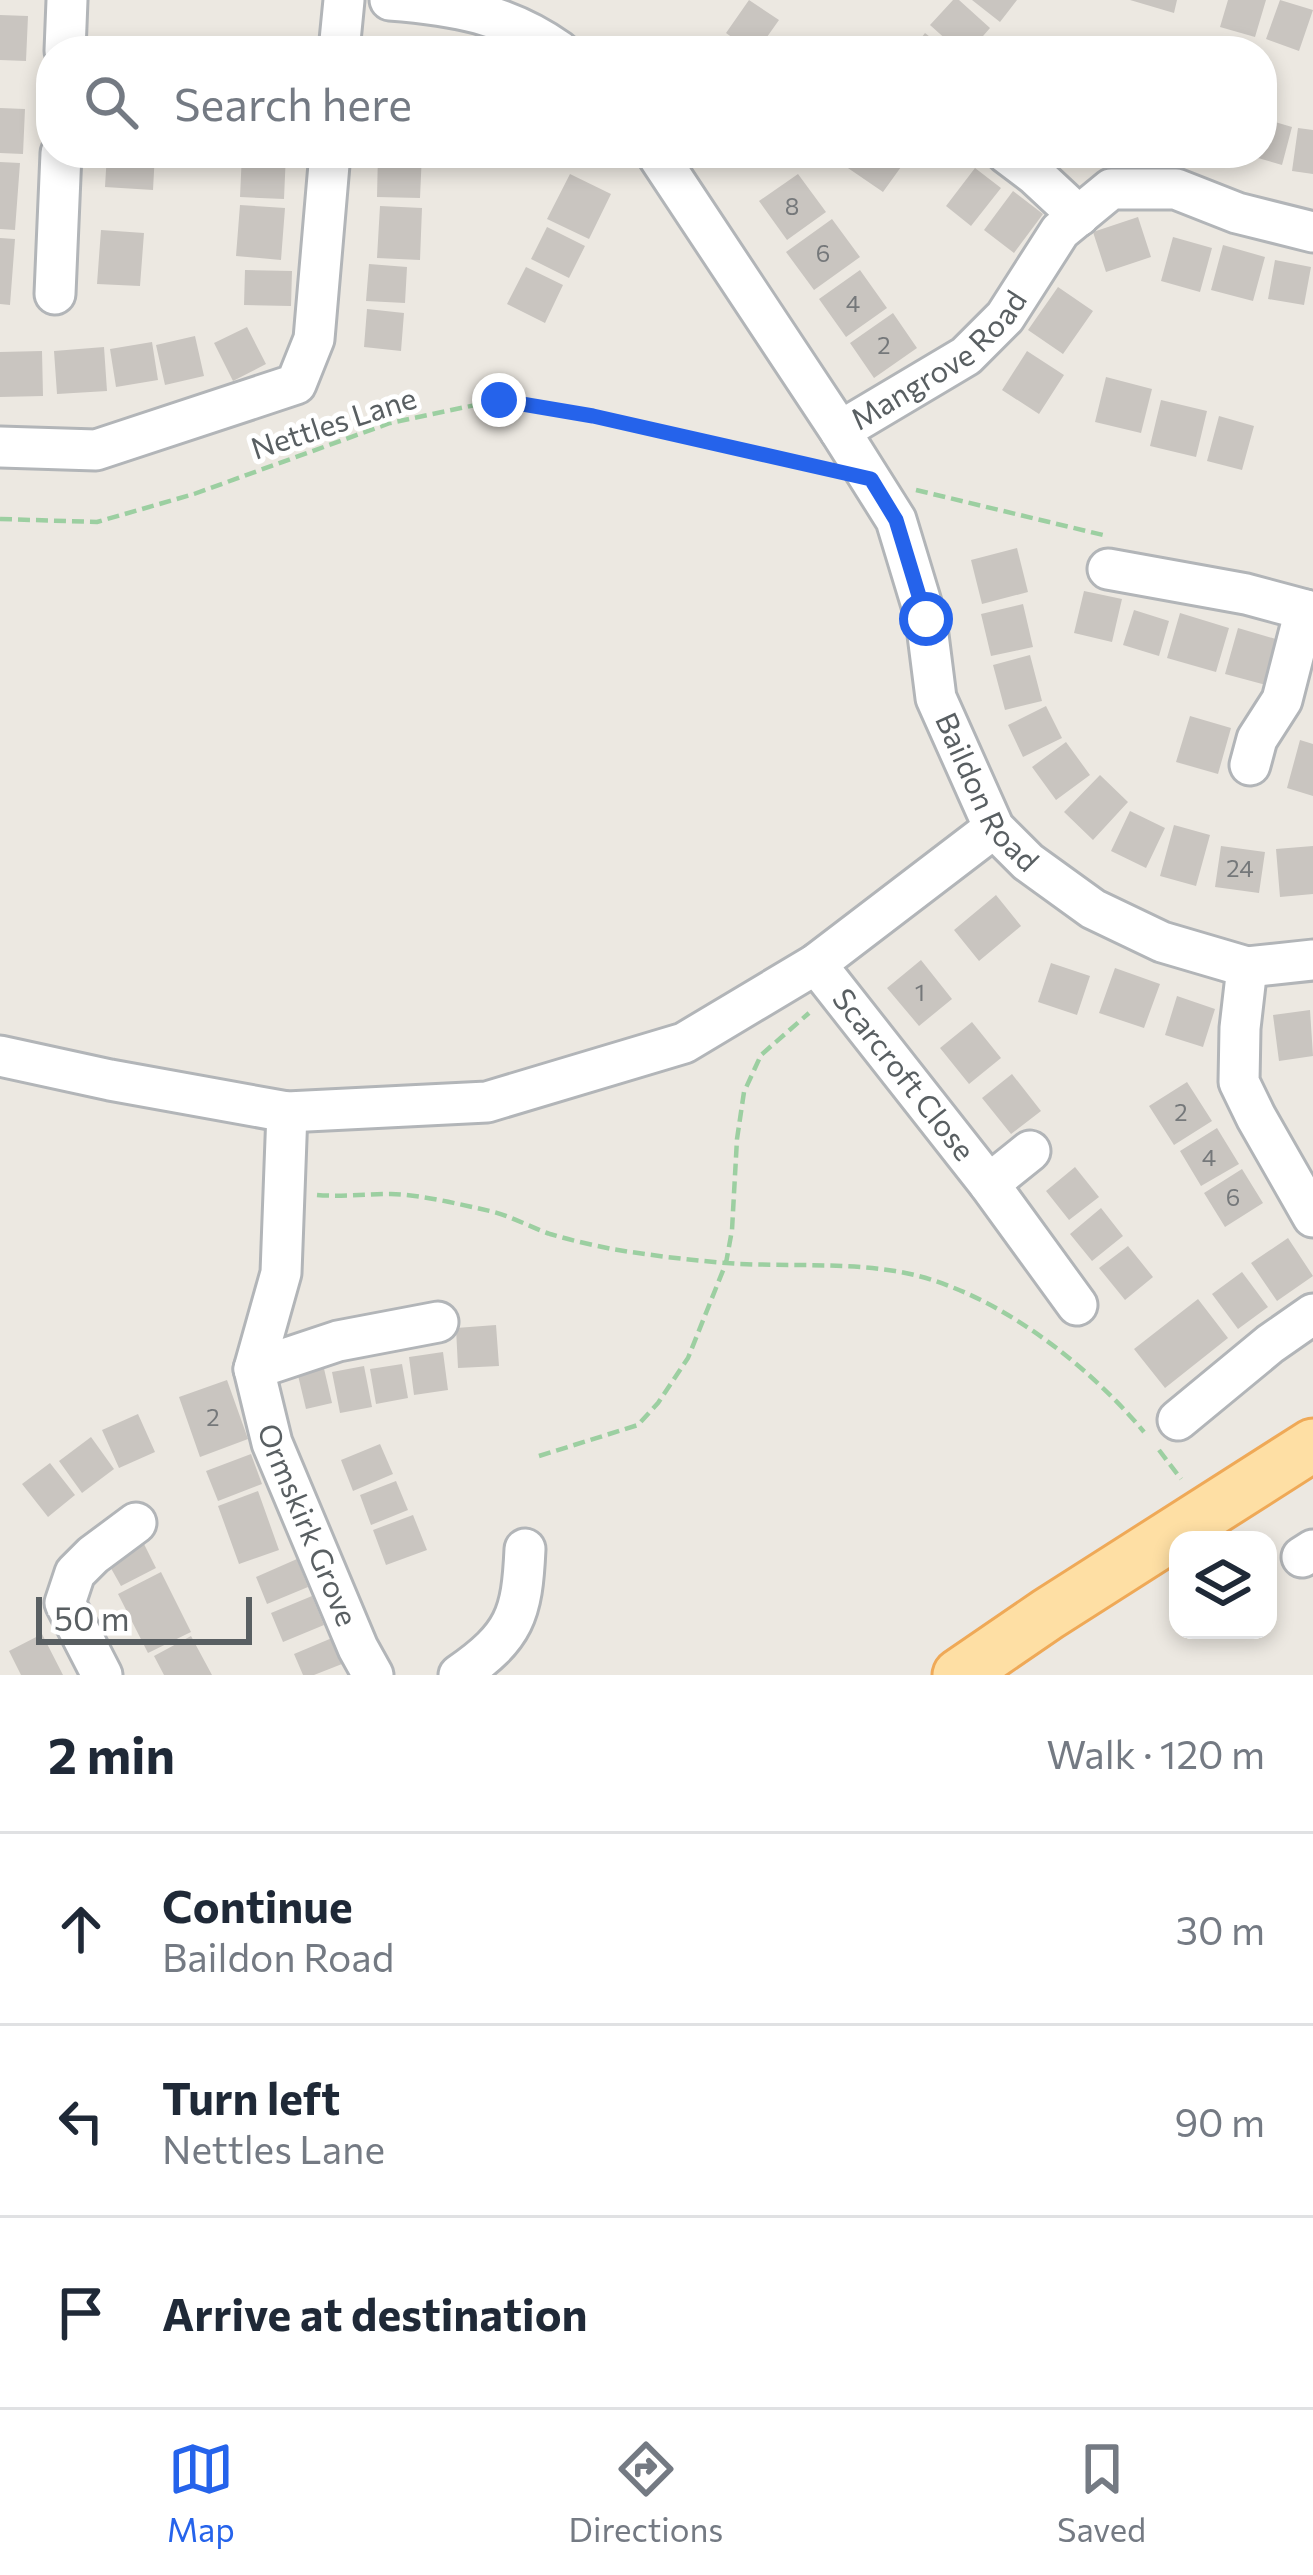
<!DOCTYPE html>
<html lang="en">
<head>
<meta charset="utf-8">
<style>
  :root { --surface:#fff; --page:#f6f6f7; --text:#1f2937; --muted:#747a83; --line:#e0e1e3; --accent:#2563eb }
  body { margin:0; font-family:Commissioner,sans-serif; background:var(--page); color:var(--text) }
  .controls { position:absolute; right:36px; bottom:36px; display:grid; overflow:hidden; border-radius:24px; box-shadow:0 6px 18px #0003 }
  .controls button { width:108px; height:108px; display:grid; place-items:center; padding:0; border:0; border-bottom:3px solid var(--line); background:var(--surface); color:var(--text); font:60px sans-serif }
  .scale { position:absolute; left:36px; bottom:30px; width:216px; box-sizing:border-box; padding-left:12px; border:6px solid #595f62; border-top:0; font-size:33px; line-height:42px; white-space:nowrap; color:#595f62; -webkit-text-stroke:9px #fff; paint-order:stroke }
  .stop { position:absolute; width:36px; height:36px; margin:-27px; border:9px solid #2563eb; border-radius:50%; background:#fff }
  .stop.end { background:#2563eb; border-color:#fff; box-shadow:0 3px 12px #0008 }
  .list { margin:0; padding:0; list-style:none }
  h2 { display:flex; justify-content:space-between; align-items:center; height:156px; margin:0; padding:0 48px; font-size:51px }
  h2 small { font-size:39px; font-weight:400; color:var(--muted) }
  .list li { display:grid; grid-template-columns:78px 1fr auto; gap:36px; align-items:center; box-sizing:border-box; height:192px; padding:0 48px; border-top:3px solid var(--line) }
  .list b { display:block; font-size:45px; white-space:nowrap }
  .list p { margin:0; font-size:39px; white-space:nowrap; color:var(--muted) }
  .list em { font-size:39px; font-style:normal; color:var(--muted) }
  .icon { flex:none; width:66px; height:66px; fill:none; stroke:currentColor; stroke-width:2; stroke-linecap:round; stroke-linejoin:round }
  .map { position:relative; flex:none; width:1313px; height:1675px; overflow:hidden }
  .search { position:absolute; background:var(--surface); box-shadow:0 6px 18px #0003; left:36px; right:36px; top:36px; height:132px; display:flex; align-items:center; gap:30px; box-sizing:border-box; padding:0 42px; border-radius:48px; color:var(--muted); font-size:45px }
  .sheet { height:732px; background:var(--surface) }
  nav { display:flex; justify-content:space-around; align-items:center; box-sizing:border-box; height:168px; border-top:3px solid var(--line); background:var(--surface); font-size:33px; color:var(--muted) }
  nav a { display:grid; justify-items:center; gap:6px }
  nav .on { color:var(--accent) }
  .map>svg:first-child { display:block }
  .building { fill:#c9c5c0 }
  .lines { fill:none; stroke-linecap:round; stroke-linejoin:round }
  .minor-casing { stroke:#b2b5b8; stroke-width:45 }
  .major-casing { stroke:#efa957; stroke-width:57 }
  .path { stroke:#9ccfa1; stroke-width:4.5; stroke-dasharray:12 6; stroke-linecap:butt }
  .minor { stroke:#fff; stroke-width:39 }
  .major { stroke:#fedfa4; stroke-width:51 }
  .route { stroke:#2563eb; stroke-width:15 }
  .labels { text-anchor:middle; stroke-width:10; stroke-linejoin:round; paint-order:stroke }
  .number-label { font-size:24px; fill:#75787a }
  .street-label { font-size:30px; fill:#595f62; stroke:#fff }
</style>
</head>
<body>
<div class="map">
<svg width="1313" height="1675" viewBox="0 0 1313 1675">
  <rect width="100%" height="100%" fill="#ece8e1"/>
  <path class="building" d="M749 0 779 20 757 51H751L726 33Z
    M953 0H959L990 28 970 51H959L930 25Z
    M972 0H1017L1000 22Z
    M1130 0H1177L1174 13Z
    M1228 0H1266L1255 37 1220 27Z
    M1280 0 1313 10 1299 51 1266 39Z
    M0 15 28 16 26 61 0 60Z
    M925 33 948 51H911Z
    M96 39 146 44V51H95Z
    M0 108 25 109 23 154 0 153Z
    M1262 118 1292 127 1282 165 1244 154 1262 153Z
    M1298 128 1313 130V174L1292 171Z
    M107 153H155L153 190 105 187Z
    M242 153H286L284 199 240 197Z
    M378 153H422L420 198 377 197Z
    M854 153H911L883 192 845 166Z
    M0 162 20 163 15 230 0 229Z
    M975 168 1001 188 971 226 946 206Z
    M570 174 611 194 589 239 547 219Z
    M798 174 826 212 787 240 759 201Z
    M1013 191 1043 214 1014 253 984 230Z
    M240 205 285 208 281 260 236 256Z
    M380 206 422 208 420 260 377 258Z
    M1138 217 1151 257 1106 272 1093 232Z
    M832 219 860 257 814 290 786 252Z
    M547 227 585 246 569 278 531 259Z
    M101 230 144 233 140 286 97 284Z
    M1173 237 1212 248 1200 292 1161 281Z
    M0 238 15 239 10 305 0 304Z
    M1223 245 1265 257 1253 301 1211 290Z
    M1275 260 1311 267 1304 305 1268 299Z
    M369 264 407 267 405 303 366 301Z
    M526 267 563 285 545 323 507 304Z
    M245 270 292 271 291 306 244 305Z
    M860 270 887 308 846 337 819 299Z
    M1058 287 1093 311 1063 354 1028 330Z
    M367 309 404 313 401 351 364 347Z
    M893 313 917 348 874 378 850 343Z
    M247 327 266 364 233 381 214 343Z
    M195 336 204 376 165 385 156 345Z
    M152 342 158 380 116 387 110 349Z
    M104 347 107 391 57 394 54 351Z
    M42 351 43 396 0 397V352Z
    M1027 351 1064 375 1039 414 1002 390Z
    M1106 377 1152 389 1141 433 1095 422Z
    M1161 400 1207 411 1196 457 1150 446Z
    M1219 416 1254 426 1242 470 1207 461Z
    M1017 548 1028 592 982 604 971 560Z
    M1084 591 1122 599 1112 642 1074 633Z
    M1023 604 1033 647 991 656 981 614Z
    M1134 610 1169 621 1159 656 1123 645Z
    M1180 613 1229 628 1216 672 1167 658Z
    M1238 628 1279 640 1266 685 1225 674Z
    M1030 655 1042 701 1005 710 993 665Z
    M1046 706 1062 738 1023 757 1008 725Z
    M1190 716 1231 728 1218 774 1176 762Z
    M1300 740 1313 744V796L1287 788Z
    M1066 742 1090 775 1056 800 1032 767Z
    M1100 775 1128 802 1093 840 1064 812Z
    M1130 811 1165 828 1146 868 1111 851Z
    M1174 825 1210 835 1196 886 1160 876Z
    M1221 846 1265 852 1259 893 1215 887Z
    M1313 846V894L1280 897 1276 849Z
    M996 895 1021 926 979 961 954 930Z
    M921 960 952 999 919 1026 887 988Z
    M1051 963 1090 976 1077 1015 1038 1002Z
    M1115 968 1160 984 1144 1028 1099 1013Z
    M1177 996 1215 1009 1203 1047 1165 1035Z
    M1310 1010 1313 1056 1279 1061 1273 1015Z
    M972 1022 1001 1058 969 1084 940 1048Z
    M1012 1074 1041 1111 1011 1134 982 1098Z
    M1187 1082 1212 1121 1174 1145 1149 1106Z
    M1217 1128 1239 1164 1201 1186 1180 1151Z
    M1075 1167 1099 1197 1069 1220 1046 1191Z
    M1242 1169 1263 1203 1225 1227 1204 1193Z
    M1101 1208 1123 1236 1092 1261 1070 1234Z
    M1288 1238 1313 1276 1277 1301 1251 1263Z
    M1128 1246 1153 1277 1125 1300 1099 1268Z
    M1242 1272 1268 1307 1238 1329 1212 1294Z
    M1198 1299 1228 1338 1165 1388 1134 1349Z
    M496 1325 499 1366 458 1368 456 1328Z
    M443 1352 448 1390 414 1395 409 1357Z
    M322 1360 332 1403 306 1409 296 1367Z
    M402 1364 408 1398 376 1404 370 1369Z
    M364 1366 372 1407 340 1413 332 1372Z
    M227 1380 248 1439 200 1457 179 1397Z
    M138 1414 155 1452 119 1468 102 1430Z
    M91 1437 114 1469 82 1493 59 1461Z
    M380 1444 393 1474 353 1491 341 1460Z
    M251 1454 262 1484 218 1501 206 1471Z
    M50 1463 75 1495 48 1517 22 1484Z
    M396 1481 408 1510 371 1525 360 1495Z
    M258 1491 279 1550 239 1564 218 1506Z
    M413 1515 427 1550 386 1565 373 1530Z
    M144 1544 156 1568 121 1586 108 1563Z
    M297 1559 308 1587 267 1604 256 1577Z
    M161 1572 191 1632 148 1653 118 1594Z
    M312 1596 324 1625 283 1642 271 1613Z
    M42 1634 63 1675H21L9 1651Z
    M191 1636 212 1675H164L154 1656Z
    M332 1638 342 1664 314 1675H303L294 1654Z"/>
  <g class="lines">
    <g class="minor-casing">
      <g id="minor">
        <path d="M390 0C454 5 507 14 559 51"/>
        <path d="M65 51 67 0"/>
        <path d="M339 51 344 0"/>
        <path id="s1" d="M656 153 840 431 966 356 1005 317 1060 231 1111 189H1176L1237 213 1313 232"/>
        <path d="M1006 153 1035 175 1079 216"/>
        <path d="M55 294 61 153"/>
        <path id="s2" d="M840 431 896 520 926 619 936 698 994 828 1028 862 1093 909 1162 942 1247 967 1313 960"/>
        <path d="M0 447 96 450 296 384 314 339 330 153"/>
        <path d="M1108 569 1246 594 1313 612"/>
        <path d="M1250 765 1257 739 1282 700 1305 610"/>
        <path id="s3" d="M816 964 989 1184 1077 1305"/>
        <path d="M1247 967 1240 1028 1239 1082 1256 1117 1313 1217"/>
        <path d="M0 1056 110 1080 287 1112 487 1102 684 1043 816 964 994 828"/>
        <path id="s4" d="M287 1112 281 1273 254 1369 272 1443 358 1648 373 1675"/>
        <path d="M989 1184 1030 1151"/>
        <path d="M254 1369 338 1341 438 1322"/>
        <path d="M1178 1420 1270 1344 1313 1314"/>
        <path d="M1302 1557 1313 1550"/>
        <path d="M102 1675 65 1603 75 1573 93 1555 136 1523"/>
        <path d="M459 1675C515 1636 522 1615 525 1549"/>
      </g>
    </g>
    <g class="major-casing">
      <path id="major" d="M959 1675 1048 1614 1313 1445"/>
    </g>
    <path class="path" d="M916 490 1103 535
      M0 519 97 522 194 494 390 423 499 400 593 416 823 468
      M317 1195C342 1197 366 1194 391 1194 423 1195 458 1204 490 1211 511 1216 530 1227 550 1234 570 1240 592 1245 612 1249 654 1256 697 1261 740 1264 791 1266 843 1263 895 1271 988 1286 1085 1361 1144 1432
      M1159 1450 1181 1479
      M539 1456 638 1425 658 1403 688 1358 726 1263 732 1230 737 1139 744 1092 761 1055 809 1013"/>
    <use href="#minor" class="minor"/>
    <use href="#major" class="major"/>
  </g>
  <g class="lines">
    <path class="route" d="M499 400 593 416 871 479 896 520 926 619"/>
  </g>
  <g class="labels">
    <g class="number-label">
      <text x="792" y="215">8</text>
      <text x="823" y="262">6</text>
      <text x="853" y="312">4</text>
      <text x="884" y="354">2</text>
      <text x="1240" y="877">24</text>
      <text x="920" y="1001">1</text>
      <text x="1181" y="1121">2</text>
      <text x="1209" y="1166">4</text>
      <text x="1233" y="1206">6</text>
      <text x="213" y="1426">2</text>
    </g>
    <g class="street-label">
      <text dy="10" stroke="none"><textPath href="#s1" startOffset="456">Mangrove Road</textPath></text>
      <text transform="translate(334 424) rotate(-18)" y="10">Nettles Lane</text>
      <text dy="10" stroke="none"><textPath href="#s2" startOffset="396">Baildon Road</textPath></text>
      <text dy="10" stroke="none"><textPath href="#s3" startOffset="141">Scarcroft Close</textPath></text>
      <text dy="10" stroke="none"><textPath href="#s4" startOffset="426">Ormskirk Grove</textPath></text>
    </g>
  </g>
</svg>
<div class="controls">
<button><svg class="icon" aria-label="layers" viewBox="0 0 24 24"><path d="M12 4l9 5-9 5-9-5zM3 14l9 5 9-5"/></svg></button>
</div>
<div class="scale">50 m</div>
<div class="stop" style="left:926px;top:619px"></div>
<div class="stop end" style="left:499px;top:400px"></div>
<div class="search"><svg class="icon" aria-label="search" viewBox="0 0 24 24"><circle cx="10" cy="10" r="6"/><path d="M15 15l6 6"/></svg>Search here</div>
</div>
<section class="sheet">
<h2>2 min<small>Walk · 120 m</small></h2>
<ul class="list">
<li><svg class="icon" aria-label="ahead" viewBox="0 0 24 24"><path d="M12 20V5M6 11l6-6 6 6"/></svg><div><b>Continue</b><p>Baildon Road</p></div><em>30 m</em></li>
<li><svg class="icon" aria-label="left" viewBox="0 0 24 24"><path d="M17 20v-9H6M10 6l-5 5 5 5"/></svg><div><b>Turn left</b><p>Nettles Lane</p></div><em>90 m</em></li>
<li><svg class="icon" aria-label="arrive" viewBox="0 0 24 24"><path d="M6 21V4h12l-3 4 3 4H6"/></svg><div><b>Arrive at destination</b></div></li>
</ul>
</section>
<nav>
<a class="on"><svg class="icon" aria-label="map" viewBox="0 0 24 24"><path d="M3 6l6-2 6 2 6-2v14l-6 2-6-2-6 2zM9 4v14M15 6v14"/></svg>Map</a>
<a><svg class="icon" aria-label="directions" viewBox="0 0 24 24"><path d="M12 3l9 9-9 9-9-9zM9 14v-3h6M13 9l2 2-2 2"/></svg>Directions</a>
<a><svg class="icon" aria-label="saved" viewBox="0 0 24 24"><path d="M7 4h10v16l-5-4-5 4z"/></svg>Saved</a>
</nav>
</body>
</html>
